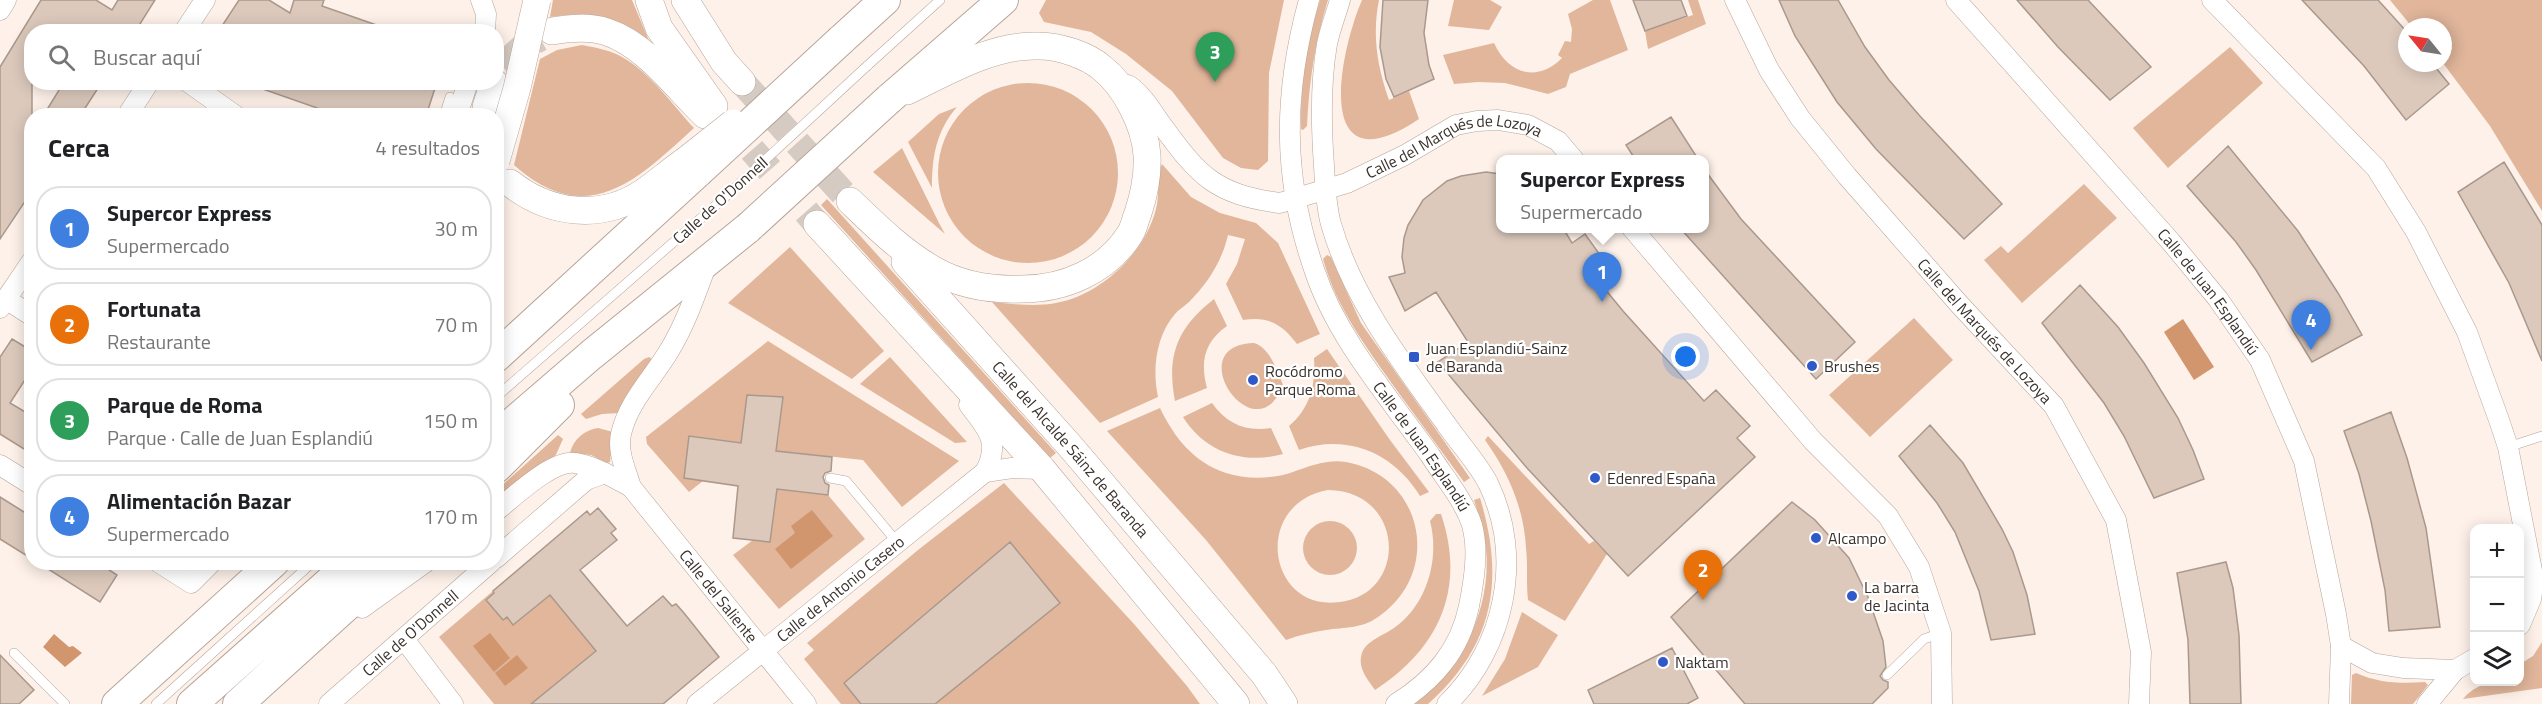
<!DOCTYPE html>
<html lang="es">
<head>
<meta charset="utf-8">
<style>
  :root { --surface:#fff; --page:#f6f6f6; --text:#202124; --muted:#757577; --line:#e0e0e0; --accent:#b45309 }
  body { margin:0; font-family:"Titillium Web",sans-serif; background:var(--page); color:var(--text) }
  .controls { position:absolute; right:18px; bottom:18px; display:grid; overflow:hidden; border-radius:12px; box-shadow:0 3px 15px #0003 }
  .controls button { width:54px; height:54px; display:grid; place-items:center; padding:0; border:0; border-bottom:2px solid var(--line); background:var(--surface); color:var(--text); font:30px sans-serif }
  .compass { position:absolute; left:2398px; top:18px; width:54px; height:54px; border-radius:50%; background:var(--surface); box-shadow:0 3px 15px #0003; rotate:300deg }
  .you { position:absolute; left:1686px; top:357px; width:21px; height:21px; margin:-15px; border:4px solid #fff; border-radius:50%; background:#1a73e8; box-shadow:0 0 0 9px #1a73e833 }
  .badge { display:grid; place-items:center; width:39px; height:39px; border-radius:50%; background:var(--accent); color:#fff; font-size:20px; font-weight:700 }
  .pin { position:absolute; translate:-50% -50px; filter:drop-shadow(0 2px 3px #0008) }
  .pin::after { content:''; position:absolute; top:32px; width:21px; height:18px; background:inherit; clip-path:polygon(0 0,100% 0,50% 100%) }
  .popup { position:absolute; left:1496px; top:155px; width:213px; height:78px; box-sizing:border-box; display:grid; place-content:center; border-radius:12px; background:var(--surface); filter:drop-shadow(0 2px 4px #0005); font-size:20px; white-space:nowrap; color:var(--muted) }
  .popup b { font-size:22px; color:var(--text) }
  .popup::after { content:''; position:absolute; left:50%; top:100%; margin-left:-12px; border:12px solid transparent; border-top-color:var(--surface) }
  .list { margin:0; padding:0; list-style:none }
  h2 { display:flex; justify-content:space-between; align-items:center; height:78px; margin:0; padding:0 24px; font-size:26px }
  h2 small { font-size:20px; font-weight:400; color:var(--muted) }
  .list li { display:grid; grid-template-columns:39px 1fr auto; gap:18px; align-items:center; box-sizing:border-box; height:84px; margin:0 12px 12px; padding:0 12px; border:2px solid var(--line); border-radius:24px }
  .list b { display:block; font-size:22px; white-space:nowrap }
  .list p { margin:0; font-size:20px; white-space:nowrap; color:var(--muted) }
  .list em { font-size:20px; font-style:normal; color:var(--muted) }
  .icon { flex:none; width:33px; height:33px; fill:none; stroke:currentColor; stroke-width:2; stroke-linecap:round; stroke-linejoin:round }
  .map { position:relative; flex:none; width:2542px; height:704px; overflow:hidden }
  .search { position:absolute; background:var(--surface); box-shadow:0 3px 15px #0003; left:24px; top:24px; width:480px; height:66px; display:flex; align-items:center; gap:15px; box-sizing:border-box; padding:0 21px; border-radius:24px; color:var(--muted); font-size:22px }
  .panel { position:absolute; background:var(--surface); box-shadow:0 3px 15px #0003; left:24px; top:108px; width:480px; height:462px; border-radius:24px }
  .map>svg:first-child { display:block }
  .green { fill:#e1b69b; fill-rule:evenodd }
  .water { fill:#d2966e }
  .building { fill:#dcc9bc; stroke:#aa988c; stroke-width:1.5 }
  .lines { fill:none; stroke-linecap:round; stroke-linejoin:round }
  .secondary-tunnel { stroke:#d6cbc3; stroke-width:27; stroke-dasharray:27 14; stroke-linecap:butt }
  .lane-casing { stroke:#b7a599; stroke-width:10 }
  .street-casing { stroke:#b7a599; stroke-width:21 }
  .secondary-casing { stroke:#b7a599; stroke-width:28 }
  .primary-casing { stroke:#b7a599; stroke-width:32 }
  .lane { stroke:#fff; stroke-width:9 }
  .street { stroke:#fff; stroke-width:20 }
  .secondary { stroke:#fff; stroke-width:27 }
  .primary { stroke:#fff; stroke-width:30 }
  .lane-bridge-casing { stroke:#b7a599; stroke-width:10; stroke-linecap:butt }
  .secondary-bridge-casing { stroke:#b7a599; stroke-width:28; stroke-linecap:butt }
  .primary-bridge-casing { stroke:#b7a599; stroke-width:32; stroke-linecap:butt }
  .lane-bridge { stroke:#fff; stroke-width:9 }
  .secondary-bridge { stroke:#fff; stroke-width:27 }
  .primary-bridge { stroke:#fff; stroke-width:30 }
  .poi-dot { fill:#2f59c9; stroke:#fff; stroke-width:2 }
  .labels { text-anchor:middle; stroke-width:4.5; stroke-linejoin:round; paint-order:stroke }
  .street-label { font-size:16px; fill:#39312c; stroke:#fff }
  .poi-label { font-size:16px; fill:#39312c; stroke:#fff; text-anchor:start }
</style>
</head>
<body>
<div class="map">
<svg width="2542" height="704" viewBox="0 0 2542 704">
  <rect width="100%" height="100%" fill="#fdf1e9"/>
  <path class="green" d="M553 0H632L652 48C614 20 599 9 550 17Z
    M1046 0H1284L1269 73 1268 161 1258 170 1241 168 1223 158 1172 91 1126 54 1091 32 1044 22 1039 13Z
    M1320 0H1328C1315 42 1309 82 1307 126L1303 130 1301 129C1300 85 1306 42 1320 0Z
    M1362 0H1379C1372 35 1377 66 1389 100L1409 91 1419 119C1313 190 1338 56 1362 0Z
    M1454 0H1490L1502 7 1489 30 1448 26Z
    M1593 0H1610L1628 50 1570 74 1566 87 1548 94 1505 83 1478 82 1454 84 1443 55 1494 43C1508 74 1537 83 1562 58L1558 55 1565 41 1571 42 1572 29 1568 14Z
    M1688 0H1698L1706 24 1648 49 1645 31 1693 15Z
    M2390 0H2542V211L2490 126 2443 63V27H2412Z
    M582 45C598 48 614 51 627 60 653 77 673 105 694 128 636 181 587 230 514 165L540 59 557 50Z
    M2230 47 2263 83 2168 168 2133 128Z
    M938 173a90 90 0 1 1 180 0a90 90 0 1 1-180 0Z
    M957 107C936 131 932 157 932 188L908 142 939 114Z
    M902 148 939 223 945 234 873 172Z
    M1162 164 1191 197 1220 213 1256 223 1278 243 1320 334 1297 344C1282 324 1268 316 1243 320L1226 284 1237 264 1245 239 1228 235C1222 261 1208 283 1189 302 1185 306 1179 309 1175 314 1156 336 1152 369 1158 397L1100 423 992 302C1013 304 1035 307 1056 303 1101 295 1145 253 1156 209 1160 195 1156 176 1162 164Z
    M2084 184 2117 218 2022 303 1984 260 2001 246 2008 253Z
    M827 199 1056 453 1050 458 821 205Z
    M790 247 884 351 852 379 728 303Z
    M1327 255 1331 257 1361 323 1470 478 1464 482C1442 452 1420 422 1398 392 1369 351 1336 308 1323 259Z
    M1214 299 1227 326C1204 342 1200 362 1207 388L1175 401C1166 355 1178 327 1214 299Z
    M1914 318 1953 360 1870 437 1829 395Z
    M768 341 959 461 902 507 863 460 789 452 781 458 772 448 778 440 783 398 747 395 742 437 748 445 689 436 684 478 703 481 689 492 647 444 646 437Z
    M1254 343C1270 348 1277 370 1283 385 1256 457 1178 345 1254 343Z
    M1327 349 1390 440 1429 492 1420 496C1394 453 1347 433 1299 450L1289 426C1310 408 1316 385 1314 358Z
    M649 357 652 359 619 413 602 414 586 419 581 414 644 359Z
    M890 357 967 442 955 443 860 384Z
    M1212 403C1227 424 1246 432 1271 428L1283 454C1243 465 1205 452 1183 417Z
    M1160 408C1174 437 1193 462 1226 473 1247 480 1273 479 1293 472 1310 466 1328 459 1346 462 1424 476 1443 573 1378 617 1361 629 1345 627 1326 630 1312 632 1300 635 1286 640L1206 540 1107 431ZM1328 490C1405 491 1409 593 1340 602 1268 613 1251 504 1328 490Z
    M598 428 613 432 610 462 607 463 591 455 570 453C573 439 585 430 598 428Z
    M558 435 563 439 554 459 497 502V490Z
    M1488 436 1589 544 1594 541 1607 554 1565 621 1528 600C1526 583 1528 565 1526 548 1524 508 1508 472 1485 440Z
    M779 483 786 490 828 495 865 539 779 609 733 555 753 540 770 542 776 499 768 497Z
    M1004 483 1134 624 1187 686 1200 704H841L804 659 814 650 807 643 918 550Z
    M1480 498C1505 580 1494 645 1428 704H1414C1461 672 1492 607 1486 550 1485 533 1479 516 1474 500Z
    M1436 514H1441C1466 588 1440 648 1375 690 1367 679 1357 667 1362 653 1366 641 1384 635 1394 628 1427 605 1440 559 1430 521Z
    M1303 548a27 27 0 1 1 54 0a27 27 0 1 1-54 0Z
    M493 591 494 593 486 600 503 620 507 617 513 625 550 595 596 651 531 704H494L439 637Z
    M1522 612 1558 635 1538 667 1482 696 1505 659Z
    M2542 642V688L2463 699C2479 680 2496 682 2520 682V664L2533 656Z
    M2356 673C2379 683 2400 684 2425 682L2428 685 2413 704H2351L2352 675Z"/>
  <path class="water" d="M2183 319 2214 367 2194 380 2164 332Z
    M812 510 833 536 791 569 775 549 795 533 791 526Z
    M490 633 510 658 494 672 473 646Z
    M54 634 69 647 73 646 82 653 65 667 43 647Z
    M517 655 528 668 505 686 495 673Z"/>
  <path class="building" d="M41 0H96L112 10 118 0H155L138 27 145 32H32V191L0 239V67Z
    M239 0H269L290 13 294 0H324L322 6 388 29 387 32H218Z
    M1383 0H1428L1424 33 1429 65 1434 79 1394 97 1386 79 1380 47Z
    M1633 0H1681L1687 16 1645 31Z
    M1779 0H1838L1865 47 1889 80 1919 115 2002 204 1964 239 1876 149 1837 102 1795 36Z
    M2017 0H2088L2151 67 2110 100 2058 47Z
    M2302 0H2378L2407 32V63H2432L2449 84 2406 120 2364 66Z
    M64 82H102L80 116H43Z
    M254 82H437L426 116H340L254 86Z
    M1671 117 1698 159H1635L1626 145Z
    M2228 146 2298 231 2338 293 2362 335 2312 362 2256 270 2236 242 2187 186Z
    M2504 162 2542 225V361L2509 283 2458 192Z
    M1704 169 1741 219 1855 342 1816 379 1680 228H1704Z
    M1486 172 1500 174V228H1563L1572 243 1585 234 1613 273 1600 283 1623 311 1704 401 1716 390 1750 426 1737 438 1755 457 1628 576 1527 468 1438 362 1468 342 1436 292 1405 311 1389 277 1405 273 1402 257 1404 238 1408 225 1423 200 1447 181 1461 176Z
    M2080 285 2118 327 2144 363 2178 418 2193 450 2204 479 2154 498 2124 436 2104 403 2042 323Z
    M12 339 32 351V369L10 403 32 416V454L0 434V357Z
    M747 395 783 397 776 451 832 457 831 471 825 473 823 477 825 483 829 485 828 495 777 489 770 542 733 538 738 486 684 478 689 436 741 443Z
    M2391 412 2407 458 2426 528 2440 627 2389 631 2385 590 2371 521 2359 474 2344 431Z
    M1930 425 1963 463 2002 529 2013 552 2027 595 2035 634 1991 640 1979 591 1955 532 1937 503 1899 456Z
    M0 497 32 517V559L0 539Z
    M1792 502 1815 520 1849 558 1868 597 1883 641 1886 667 1880 676 1883 680 1888 682V688L1872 704H1745L1671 617Z
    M598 508 616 529 611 533 617 540 580 570 627 626 663 596 672 606 676 604 684 613 719 657 663 704H531L596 651 550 595 513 625 507 617 503 620 486 600 494 593 493 591 587 511 590 515Z
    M1010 542 1060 603 935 704H861L844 683Z
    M37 562H97L117 575 100 602Z
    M2226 562 2233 588 2239 635 2241 704H2190L2188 640 2177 573Z
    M1672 648 1698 698 1687 704H1594L1588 690Z
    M0 655 34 690 19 704H0Z"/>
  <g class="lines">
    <path class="secondary-tunnel" d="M502 66 522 48 540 38
      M742 82 850 201
      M725 119 817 224"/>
    <g class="lane-casing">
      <path id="lane" d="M867 66 940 0
        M444 116 450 97
        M496 397 723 199
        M2508 447 2542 436
        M830 478 846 481 897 542
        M14 653 65 704
        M1887 675 1924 639 1941 633
        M156 704 313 562"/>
    </g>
    <g class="street-casing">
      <g id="street">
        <path d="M481 0 486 14 485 32"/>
        <path id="s1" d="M1309 0C1283 94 1282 178 1315 272 1338 340 1389 397 1430 455 1444 477 1464 500 1472 525 1479 550 1474 581 1469 606 1460 650 1434 680 1396 704"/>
        <path d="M1340 0C1336 14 1330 29 1327 44 1320 84 1321 125 1324 166 1325 185 1326 206 1331 224 1352 298 1402 363 1446 424 1459 443 1477 462 1488 483 1524 557 1505 648 1447 704"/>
        <path id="s2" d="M1735 0 1769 70 1800 118 1847 176 1959 304 2054 406 2116 520 2141 652 2139 704"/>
        <path id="s3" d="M1956 0 2171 242 2218 299 2260 360 2304 461 2336 614 2341 646 2339 704"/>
        <path d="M2212 0 2376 168 2416 232 2467 332 2499 420 2508 447 2534 581 2531 599 2520 625"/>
        <path d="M0 10 6 0"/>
        <path d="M184 32 205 0"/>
        <path d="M188 82 236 116"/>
        <path id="s4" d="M1128 85C1142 94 1152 111 1161 124 1199 176 1214 194 1280 203L1347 183 1405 155 1456 125 1477 121 1498 120 1528 125 1558 141 1574 160"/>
        <path d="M127 116 149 82"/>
        <path d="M457 116 468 82"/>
        <path d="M1632 228 1813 441 1888 516 1919 567 1941 633 1942 704"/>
        <path id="s5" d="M707 263C696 293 686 323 669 351 653 378 628 402 621 434 617 452 626 470 631 487L806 704"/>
        <path d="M6 299 32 316"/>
        <path d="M0 308 32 261"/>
        <path d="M0 465 32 485"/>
        <path d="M985 472 1012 468 1042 469"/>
        <path d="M496 511C514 497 553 459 575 463 595 466 614 478 631 487"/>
        <path d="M496 558 586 480 605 473"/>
        <path d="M158 562 191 583 212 562"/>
        <path d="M362 608 426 562"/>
        <path d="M404 639 453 704"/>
        <path d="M2341 646 2372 663 2403 668 2455 670"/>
        <path id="s6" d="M329 704 491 562"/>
        <path id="s7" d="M697 704 985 472C1001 443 988 429 969 405"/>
        <path d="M2427 704 2455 670 2474 659"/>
      </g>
    </g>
    <g class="secondary-casing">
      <g id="secondary">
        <path d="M649 0 659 28 714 106"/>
        <path d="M685 0 724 62 742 82"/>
        <path d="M552 31C570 28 589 26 607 32 646 45 676 87 705 115"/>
        <path d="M486 116V107L494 82"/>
        <path d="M510 183C549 214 601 221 644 192 658 182 671 171 685 161"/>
        <path d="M850 201C876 226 902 252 934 270 960 285 992 290 1022 289 1064 289 1107 271 1130 234 1134 228 1135 220 1138 213 1144 195 1148 174 1147 155 1145 125 1125 86 1102 68 1087 55 1059 46 1039 46 993 44 947 72 907 91"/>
        <path d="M817 224 1042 469 1236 704"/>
        <path id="s8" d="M905 262 1070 446 1264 674 1284 704"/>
      </g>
    </g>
    <g class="primary-casing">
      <path id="primary" d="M841 40 885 0
        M889 99 1003 0
        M496 357 698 172
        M496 437 591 355 748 228
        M496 468 559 405
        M117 704 274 562
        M192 704 352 562
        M238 704 395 562"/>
    </g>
    <use href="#lane" class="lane"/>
    <use href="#street" class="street"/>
    <use href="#secondary" class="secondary"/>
    <use href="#primary" class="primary"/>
    <g class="lane-bridge-casing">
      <path id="lane-bridge" d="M723 199 867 66"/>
    </g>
    <g class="secondary-bridge-casing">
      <path id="secondary-bridge" d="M496 161 517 88 537 0
        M685 161 733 123"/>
    </g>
    <g class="primary-bridge-casing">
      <path id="primary-bridge" d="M698 172 841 40
        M748 228 889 99"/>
    </g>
    <use href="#lane-bridge" class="lane-bridge"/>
    <use href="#secondary-bridge" class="secondary-bridge"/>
    <use href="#primary-bridge" class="primary-bridge"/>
  </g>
  <g class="poi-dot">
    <rect x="1408" y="351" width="12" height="12" rx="3"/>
    <circle cx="1812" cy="366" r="6"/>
    <circle cx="1253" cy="380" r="6"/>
    <circle cx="1595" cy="478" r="6"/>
    <circle cx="1816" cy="538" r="6"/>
    <circle cx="1852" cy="596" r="6"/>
    <circle cx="1663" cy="662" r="6"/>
  </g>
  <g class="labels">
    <g class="street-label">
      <text dy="6" stroke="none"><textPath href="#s4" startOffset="387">Calle del Marqués de Lozoya</textPath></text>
      <text transform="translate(720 200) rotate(-42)" y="6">Calle de O'Donnell</text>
      <text dy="6" stroke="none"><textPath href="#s3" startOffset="386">Calle de Juan Esplandiú</textPath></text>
      <text dy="6" stroke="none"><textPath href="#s2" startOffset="417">Calle del Marqués de Lozoya</textPath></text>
      <text dy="6" stroke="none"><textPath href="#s1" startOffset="482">Calle de Juan Esplandiú</textPath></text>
      <text dy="6" stroke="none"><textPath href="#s8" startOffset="250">Calle del Alcalde Sáinz de Baranda</textPath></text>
      <text dy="6" stroke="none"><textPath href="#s7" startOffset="184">Calle de Antonio Casero</textPath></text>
      <text dy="6" stroke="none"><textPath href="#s5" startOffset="387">Calle del Saliente</textPath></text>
      <text dy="6" stroke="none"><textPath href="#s6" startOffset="108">Calle de O'Donnell</textPath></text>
    </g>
    <g class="poi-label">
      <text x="1426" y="354">Juan Esplandiú-Sainz<tspan x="1426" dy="18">de Baranda</tspan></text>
      <text x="1824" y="372">Brushes</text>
      <text x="1265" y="377">Rocódromo<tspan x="1265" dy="18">Parque Roma</tspan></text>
      <text x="1607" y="484">Edenred España</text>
      <text x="1828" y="544">Alcampo</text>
      <text x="1864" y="593">La barra<tspan x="1864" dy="18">de Jacinta</tspan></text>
      <text x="1675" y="668">Naktam</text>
    </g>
  </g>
</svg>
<div class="controls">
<button>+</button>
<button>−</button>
<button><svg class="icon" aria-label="layers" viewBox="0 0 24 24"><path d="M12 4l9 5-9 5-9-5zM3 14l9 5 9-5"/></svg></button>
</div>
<svg class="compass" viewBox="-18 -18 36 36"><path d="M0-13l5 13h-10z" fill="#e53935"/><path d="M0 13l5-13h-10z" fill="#757577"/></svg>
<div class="you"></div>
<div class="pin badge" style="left:1602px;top:302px;background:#3f7fe0">1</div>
<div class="popup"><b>Supercor Express</b>Supermercado</div>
<div class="pin badge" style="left:1703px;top:600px;background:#e8710a">2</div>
<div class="pin badge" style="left:1215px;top:82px;background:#2e9e5b">3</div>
<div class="pin badge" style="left:2311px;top:350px;background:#3f7fe0">4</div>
<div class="search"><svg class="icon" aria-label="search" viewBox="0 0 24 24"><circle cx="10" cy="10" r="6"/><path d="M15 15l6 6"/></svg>Buscar aquí</div>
<section class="panel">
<h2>Cerca<small>4 resultados</small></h2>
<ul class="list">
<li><span class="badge" style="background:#3f7fe0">1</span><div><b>Supercor Express</b><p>Supermercado</p></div><em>30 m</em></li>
<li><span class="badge" style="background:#e8710a">2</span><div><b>Fortunata</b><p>Restaurante</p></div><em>70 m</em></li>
<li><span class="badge" style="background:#2e9e5b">3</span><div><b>Parque de Roma</b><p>Parque · Calle de Juan Esplandiú</p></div><em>150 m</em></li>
<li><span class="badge" style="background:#3f7fe0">4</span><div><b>Alimentación Bazar</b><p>Supermercado</p></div><em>170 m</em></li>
</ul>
</section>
</div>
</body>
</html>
